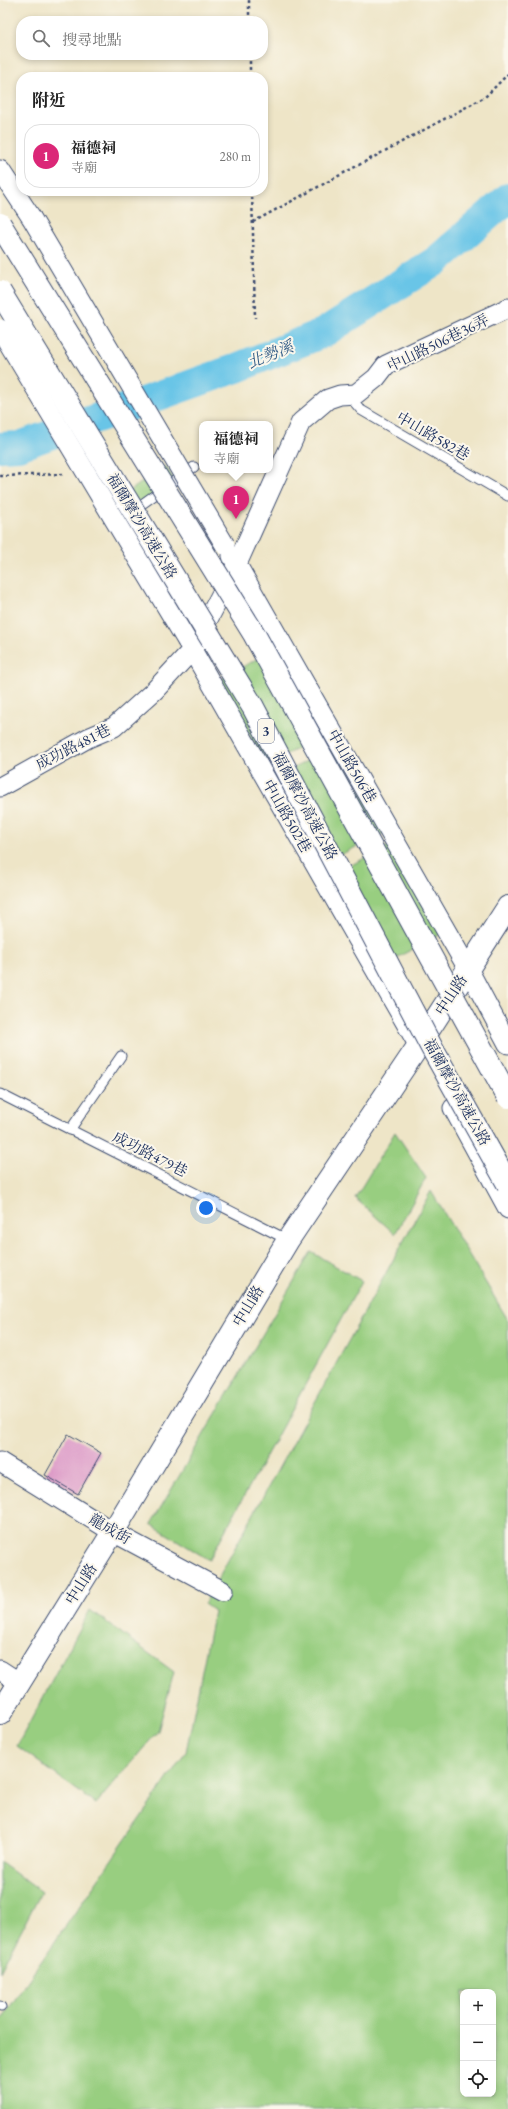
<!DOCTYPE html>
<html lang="zh-TW">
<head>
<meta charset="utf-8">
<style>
  :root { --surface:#fff; --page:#f2f2f2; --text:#222; --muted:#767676; --line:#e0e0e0; --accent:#db2777 }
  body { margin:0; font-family:"EB Garamond","Noto Serif TC",serif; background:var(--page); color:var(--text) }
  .controls { position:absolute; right:12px; bottom:12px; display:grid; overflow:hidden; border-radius:8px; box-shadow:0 2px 6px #0003 }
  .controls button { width:36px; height:36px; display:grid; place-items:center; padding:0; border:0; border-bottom:1px solid var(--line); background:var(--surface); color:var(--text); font:20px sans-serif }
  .you { position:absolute; left:206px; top:1208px; width:14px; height:14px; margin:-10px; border:3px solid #fff; border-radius:50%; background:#1a73e8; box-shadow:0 0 0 6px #1a73e833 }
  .badge { display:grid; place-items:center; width:26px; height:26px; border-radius:50%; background:var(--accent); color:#fff; font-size:13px; font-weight:700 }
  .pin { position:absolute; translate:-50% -33px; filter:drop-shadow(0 1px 2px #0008) }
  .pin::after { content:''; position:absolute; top:21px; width:14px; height:12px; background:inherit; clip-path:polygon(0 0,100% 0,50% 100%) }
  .popup { position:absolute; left:199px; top:421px; width:74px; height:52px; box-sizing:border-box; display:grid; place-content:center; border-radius:8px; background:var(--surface); filter:drop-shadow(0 1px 3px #0005); font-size:13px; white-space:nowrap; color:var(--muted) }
  .popup b { font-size:15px; color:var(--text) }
  .popup::after { content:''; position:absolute; left:50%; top:100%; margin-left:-8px; border:8px solid transparent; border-top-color:var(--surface) }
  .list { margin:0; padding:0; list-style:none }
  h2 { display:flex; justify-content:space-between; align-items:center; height:52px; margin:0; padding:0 16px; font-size:17px }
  h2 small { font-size:13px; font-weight:400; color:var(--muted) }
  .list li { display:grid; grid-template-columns:26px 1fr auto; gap:12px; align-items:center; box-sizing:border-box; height:64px; margin:0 8px 8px; padding:0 8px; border:1px solid var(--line); border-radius:16px }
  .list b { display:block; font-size:15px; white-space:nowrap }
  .list p { margin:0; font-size:13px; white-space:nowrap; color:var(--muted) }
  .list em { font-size:13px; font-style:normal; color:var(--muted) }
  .icon { flex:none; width:22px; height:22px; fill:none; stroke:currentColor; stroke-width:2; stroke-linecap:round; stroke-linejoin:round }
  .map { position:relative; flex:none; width:508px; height:2109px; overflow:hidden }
  .search { position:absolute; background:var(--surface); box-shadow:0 2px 6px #0003; left:16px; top:16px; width:252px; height:44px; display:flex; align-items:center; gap:10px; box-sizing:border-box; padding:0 14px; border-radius:16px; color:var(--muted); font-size:15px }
  .panel { position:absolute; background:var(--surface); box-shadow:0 2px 6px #0003; left:16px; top:72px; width:252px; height:124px; border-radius:16px }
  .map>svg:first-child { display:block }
  .green { fill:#98ce80; stroke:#5a7e6f; fill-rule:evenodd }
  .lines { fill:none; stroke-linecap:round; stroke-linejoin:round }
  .river { stroke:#69c5e7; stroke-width:30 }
  .building { fill:#dd9bc8 }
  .lane-casing { stroke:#3b4a6e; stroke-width:11 }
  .street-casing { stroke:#3b4a6e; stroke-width:21 }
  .secondary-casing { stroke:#3b4a6e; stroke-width:24 }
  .path { stroke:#3b4a6e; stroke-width:2.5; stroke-dasharray:3 3; stroke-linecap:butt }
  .lane { stroke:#fff; stroke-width:9 }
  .street { stroke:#fff; stroke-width:19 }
  .secondary { stroke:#fff; stroke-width:22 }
  .street-bridge-casing { stroke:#3b4a6e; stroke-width:21; stroke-linecap:butt }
  .highway-bridge-casing { stroke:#3b4a6e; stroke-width:24; stroke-linecap:butt }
  .street-bridge { stroke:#fff; stroke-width:19 }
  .highway-bridge { stroke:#fff; stroke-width:22 }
  .labels { text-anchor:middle; stroke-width:4; stroke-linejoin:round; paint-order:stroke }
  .shield { fill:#fbf7ec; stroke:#5e6b89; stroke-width:1 }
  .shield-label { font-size:14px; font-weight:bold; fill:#1b2f5e }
  .street-label { font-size:15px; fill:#1b2f5e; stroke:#fbf7ec }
  .water-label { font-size:16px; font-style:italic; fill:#325c87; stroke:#fbf7ec }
</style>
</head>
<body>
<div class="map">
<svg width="508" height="2109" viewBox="0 0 508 2109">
  <rect width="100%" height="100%" fill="#fbf7ec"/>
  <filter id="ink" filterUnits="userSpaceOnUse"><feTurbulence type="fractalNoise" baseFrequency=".025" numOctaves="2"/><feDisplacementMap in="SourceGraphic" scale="8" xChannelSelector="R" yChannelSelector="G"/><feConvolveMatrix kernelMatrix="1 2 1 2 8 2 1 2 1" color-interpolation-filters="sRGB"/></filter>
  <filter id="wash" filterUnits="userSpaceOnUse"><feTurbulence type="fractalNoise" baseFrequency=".012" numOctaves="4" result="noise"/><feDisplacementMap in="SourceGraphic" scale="16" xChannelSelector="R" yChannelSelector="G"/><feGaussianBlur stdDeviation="0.9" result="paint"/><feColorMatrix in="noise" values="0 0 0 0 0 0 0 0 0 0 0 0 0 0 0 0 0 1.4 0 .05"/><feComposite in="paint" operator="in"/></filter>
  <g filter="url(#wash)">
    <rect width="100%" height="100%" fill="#eee5c7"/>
    <path class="green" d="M165 466 175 481 126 514 117 500Z
      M279 646 327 733 266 765 218 681Z
      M334 745 384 833 326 862 277 778Z
      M390 845 441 934 379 967 332 875Z
      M395 1132 426 1178 395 1234 355 1198Z
      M431 1191 508 1320V2109H0V2021L186 1752 214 1611 204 1604ZM463 1992H493V2094H463Z
      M311 1252 362 1281 209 1560 151 1524Z
      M90 1610 174 1672 158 1731 96 1804 17 1746Z
      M0 1862 41 1892 0 1971Z"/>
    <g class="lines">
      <path class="river" d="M0 447 19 446 234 369 323 333 436 261 508 198"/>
    </g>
    <g id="blocks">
      <path class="building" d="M68 1434 101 1453 78 1494 45 1475Z"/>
    </g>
  </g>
  <g filter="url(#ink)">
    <use href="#blocks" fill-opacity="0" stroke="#3b4a6e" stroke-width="1"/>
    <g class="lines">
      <g class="lane-casing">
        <path id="lane" d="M348 395 361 410 508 496
          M114 524 194 467
          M0 1094 288 1240
          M70 1130 121 1056
          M0 2006 1 2007"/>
      </g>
      <g class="street-casing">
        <path id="street" d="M0 170 31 217
          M232 556 468 969 508 1044
          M187 641 420 1048
          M0 787 88 738 114 727 154 691 192 650 237 564 301 422 328 399 340 395 356 394 376 378 386 365 508 308
          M453 1108 508 1209
          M0 1462 113 1532 223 1591
          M0 1670 20 1683"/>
      </g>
      <g class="secondary-casing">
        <path id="secondary" d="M0 1714 113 1532 288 1240 419 1045 508 907"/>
      </g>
      <path class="path" d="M249 0V21
        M250 55V77
        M252 191 255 318
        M253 222 485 97 508 74
        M0 476 65 474"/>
      <use href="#lane" class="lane"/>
      <use href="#street" class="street"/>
      <use href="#secondary" class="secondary"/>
      <g class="street-bridge-casing">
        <path id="street-bridge" d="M31 217 225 545
          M0 329 187 641"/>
      </g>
      <g class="highway-bridge-casing">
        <path id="highway-bridge" d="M0 224 254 634 508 1097
          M0 292 253 707 433 1050 508 1184"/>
      </g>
      <use href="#street-bridge" class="street-bridge"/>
      <use href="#highway-bridge" class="highway-bridge"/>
    </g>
  </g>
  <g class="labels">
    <rect class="shield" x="258" y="719" width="16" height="24" rx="3"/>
    <g class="shield-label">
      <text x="266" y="736">3</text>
    </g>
    <g class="street-label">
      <text transform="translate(438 343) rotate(-26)" y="5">中山路506巷36弄</text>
      <text transform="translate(433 436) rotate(30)" y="5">中山路582巷</text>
      <text transform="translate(142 526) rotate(59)" y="5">福爾摩沙高速公路</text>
      <text transform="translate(73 747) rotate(-27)" y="5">成功路481巷</text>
      <text transform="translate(352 766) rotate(60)" y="5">中山路506巷</text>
      <text transform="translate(305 806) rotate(62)" y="5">福爾摩沙高速公路</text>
      <text transform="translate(287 816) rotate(60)" y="5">中山路502巷</text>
      <text transform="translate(451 995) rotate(-57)" y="5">中山路</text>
      <text transform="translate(457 1092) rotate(61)" y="5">福爾摩沙高速公路</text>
      <text transform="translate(150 1154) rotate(27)" y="5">成功路479巷</text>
      <text transform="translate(248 1306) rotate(-59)" y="5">中山路</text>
      <text transform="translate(110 1529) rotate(30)" y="5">龍成街</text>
      <text transform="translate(81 1584) rotate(-58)" y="5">中山路</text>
    </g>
    <g class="water-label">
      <text transform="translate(270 354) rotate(-22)" y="6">北勢溪</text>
    </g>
  </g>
</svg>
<div class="controls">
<button>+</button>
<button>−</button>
<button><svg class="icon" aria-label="locate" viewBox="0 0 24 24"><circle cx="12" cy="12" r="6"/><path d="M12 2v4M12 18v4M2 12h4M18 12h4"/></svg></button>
</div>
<div class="you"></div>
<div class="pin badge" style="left:236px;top:519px">1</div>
<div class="popup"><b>福德祠</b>寺廟</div>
<div class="search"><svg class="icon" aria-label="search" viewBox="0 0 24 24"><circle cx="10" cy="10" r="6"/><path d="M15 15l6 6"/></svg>搜尋地點</div>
<section class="panel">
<h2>附近<small></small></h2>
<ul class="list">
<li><span class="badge">1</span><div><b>福德祠</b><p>寺廟</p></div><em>280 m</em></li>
</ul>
</section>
</div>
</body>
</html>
